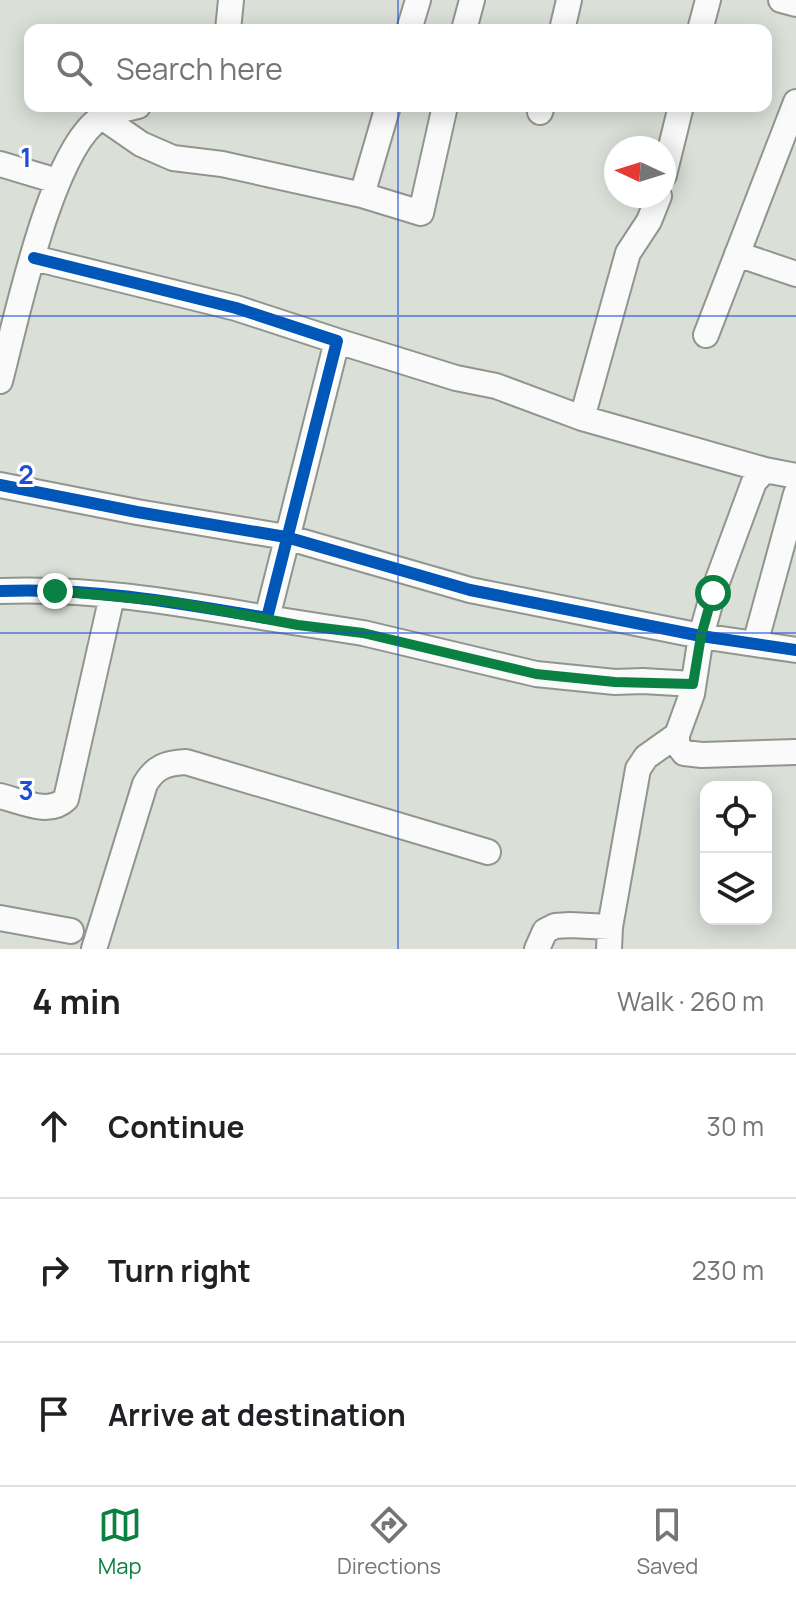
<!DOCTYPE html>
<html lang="en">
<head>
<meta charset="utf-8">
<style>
  :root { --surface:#fff; --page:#f6f6f6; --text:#202124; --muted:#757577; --line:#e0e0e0; --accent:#0b8043 }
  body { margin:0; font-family:Manrope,sans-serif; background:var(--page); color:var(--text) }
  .controls { position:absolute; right:24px; bottom:24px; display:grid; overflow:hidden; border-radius:16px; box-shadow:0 4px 20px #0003 }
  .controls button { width:72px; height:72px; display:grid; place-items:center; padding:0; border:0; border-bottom:2px solid var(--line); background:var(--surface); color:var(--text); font:40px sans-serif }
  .compass { position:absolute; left:604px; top:136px; width:72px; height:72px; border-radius:50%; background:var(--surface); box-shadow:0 4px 20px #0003; rotate:274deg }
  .stop { position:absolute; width:24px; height:24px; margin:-18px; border:6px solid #0b8043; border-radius:50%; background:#fff }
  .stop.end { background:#0b8043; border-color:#fff; box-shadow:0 2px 8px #0008 }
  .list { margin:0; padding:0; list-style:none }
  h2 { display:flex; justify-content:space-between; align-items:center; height:104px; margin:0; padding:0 32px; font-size:34px }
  h2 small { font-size:26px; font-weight:400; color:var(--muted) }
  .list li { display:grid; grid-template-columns:52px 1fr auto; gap:24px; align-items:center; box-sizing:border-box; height:144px; padding:0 32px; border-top:2px solid var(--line) }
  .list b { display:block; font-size:30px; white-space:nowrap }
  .list em { font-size:26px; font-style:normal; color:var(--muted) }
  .icon { flex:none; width:44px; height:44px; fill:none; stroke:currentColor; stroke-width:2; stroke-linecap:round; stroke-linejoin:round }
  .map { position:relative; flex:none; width:796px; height:949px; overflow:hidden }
  .search { position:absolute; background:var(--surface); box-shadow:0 4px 20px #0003; left:24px; right:24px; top:24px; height:88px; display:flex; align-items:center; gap:20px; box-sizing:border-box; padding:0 28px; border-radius:16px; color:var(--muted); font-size:30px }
  .sheet { height:536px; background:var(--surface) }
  nav { display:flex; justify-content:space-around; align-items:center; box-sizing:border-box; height:112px; border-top:2px solid var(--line); background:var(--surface); font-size:22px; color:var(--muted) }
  nav a { display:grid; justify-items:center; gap:4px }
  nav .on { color:var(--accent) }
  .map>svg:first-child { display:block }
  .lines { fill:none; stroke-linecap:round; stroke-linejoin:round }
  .minor-casing { stroke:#90958e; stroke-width:28 }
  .minor { stroke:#f9faf9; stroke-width:24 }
  .cycleway-casing { stroke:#fff; stroke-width:17 }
  .cycleway { stroke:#0057b8; stroke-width:12 }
  .route { stroke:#0b8043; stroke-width:10 }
  .grid { fill:none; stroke:#1d4ed8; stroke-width:2; stroke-opacity:0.55 }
  .grid-label { font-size:26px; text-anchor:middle; font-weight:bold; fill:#1d4ed8; stroke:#fff; stroke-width:6; stroke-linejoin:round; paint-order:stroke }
</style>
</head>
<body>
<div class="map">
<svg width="796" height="949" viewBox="0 0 796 949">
  <rect width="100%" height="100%" fill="#dae0d8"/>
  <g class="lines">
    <g class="minor-casing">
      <path id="minor" d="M781 0 796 4
        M228 30 231 0
        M409 30 418 0
        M464 30 472 0
        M562 30 569 0
        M700 30 708 0
        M540 112 542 106
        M102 117 141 144 173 158 222 164 362 195 421 213 445 106
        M0 164 57 181
        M664 175 681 106
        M362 195 388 106
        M737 254 796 274
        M706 335 796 102
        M337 341 456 378 496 386 582 418 765 470
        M0 381C16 322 51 147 102 117 112 111 127 109 138 106
        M582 418 628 253 649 221 659 196
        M796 476 765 470 754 482 713 593 701 636 692 694 677 735V744L684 753 702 755 796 752
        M0 485 137 512 286 537 470 590 701 636 796 650
        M0 591C90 587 179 603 267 618L337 341 236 308 34 258
        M267 618 363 633 536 674 615 682 643 681 693 684
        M755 644 796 494
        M0 796C21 801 49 816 66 799L112 596
        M0 918 71 931
        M94 949 145 784C155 767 166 763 186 762L488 852
        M537 949 545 931 555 926 570 925 610 927
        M609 949 610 927 638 769 646 757 677 735"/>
    </g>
    <use href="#minor" class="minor"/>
    <g class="cycleway-casing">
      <path id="cycleway" d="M0 485 137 512 286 537 470 590 701 636 796 650
        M0 591C90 587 179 603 267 618L337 341 236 308 34 258"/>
    </g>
    <use href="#cycleway" class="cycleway"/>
  </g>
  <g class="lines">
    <path class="route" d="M55 591 173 602 298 625 363 633 536 674 615 682 693 684 701 636 713 593"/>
  </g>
  <path class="grid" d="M398 0V30M398 106V949M0 316H796M0 633H796"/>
  <g class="grid-label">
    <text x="26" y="167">1</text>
    <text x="26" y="484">2</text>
    <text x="26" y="800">3</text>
  </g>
</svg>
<div class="controls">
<button><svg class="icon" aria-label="locate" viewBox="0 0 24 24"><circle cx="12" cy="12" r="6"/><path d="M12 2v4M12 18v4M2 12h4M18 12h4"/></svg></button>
<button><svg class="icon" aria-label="layers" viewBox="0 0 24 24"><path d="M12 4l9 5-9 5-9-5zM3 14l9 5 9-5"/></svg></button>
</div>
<svg class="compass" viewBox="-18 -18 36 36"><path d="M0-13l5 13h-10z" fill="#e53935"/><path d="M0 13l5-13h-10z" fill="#757577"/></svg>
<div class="stop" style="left:713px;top:593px"></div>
<div class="stop end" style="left:55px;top:591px"></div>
<div class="search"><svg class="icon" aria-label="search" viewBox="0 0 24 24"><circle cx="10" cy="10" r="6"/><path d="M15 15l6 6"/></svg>Search here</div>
</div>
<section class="sheet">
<h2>4 min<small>Walk · 260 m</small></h2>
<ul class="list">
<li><svg class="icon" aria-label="ahead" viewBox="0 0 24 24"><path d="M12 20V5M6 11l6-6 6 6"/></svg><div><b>Continue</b></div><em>30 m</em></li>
<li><svg class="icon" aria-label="right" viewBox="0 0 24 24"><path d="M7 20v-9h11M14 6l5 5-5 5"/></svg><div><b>Turn right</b></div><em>230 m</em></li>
<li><svg class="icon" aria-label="arrive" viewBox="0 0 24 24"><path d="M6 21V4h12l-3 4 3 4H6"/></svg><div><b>Arrive at destination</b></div></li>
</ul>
</section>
<nav>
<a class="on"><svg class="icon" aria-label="map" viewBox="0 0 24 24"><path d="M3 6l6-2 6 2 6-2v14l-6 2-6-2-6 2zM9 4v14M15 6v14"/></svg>Map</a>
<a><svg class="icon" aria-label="directions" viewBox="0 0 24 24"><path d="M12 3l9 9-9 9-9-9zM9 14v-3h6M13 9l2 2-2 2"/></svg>Directions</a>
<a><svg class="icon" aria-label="saved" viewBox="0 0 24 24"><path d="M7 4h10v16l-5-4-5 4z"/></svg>Saved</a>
</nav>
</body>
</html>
